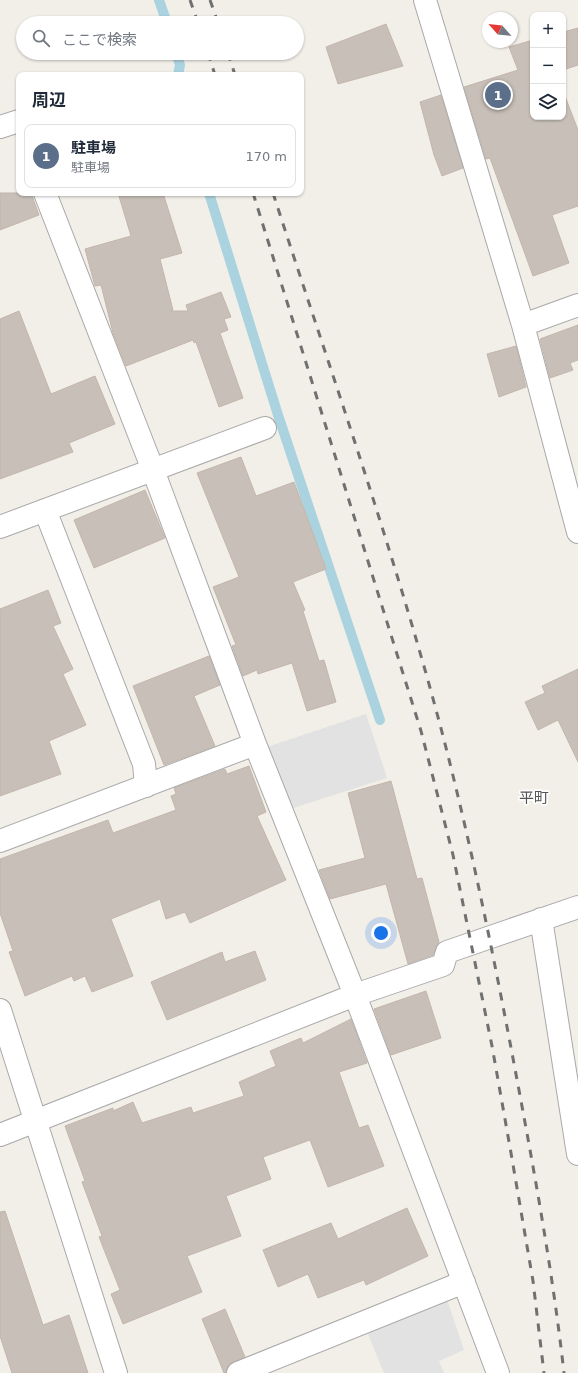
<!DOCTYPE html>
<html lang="ja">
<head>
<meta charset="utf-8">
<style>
  :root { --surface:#fff; --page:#f6f6f7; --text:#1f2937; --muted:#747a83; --line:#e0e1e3; --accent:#2563eb }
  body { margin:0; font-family:"DejaVu Sans","Noto Sans JP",sans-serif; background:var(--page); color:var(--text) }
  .controls { position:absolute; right:12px; top:12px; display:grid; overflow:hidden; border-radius:8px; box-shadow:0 1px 3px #0004 }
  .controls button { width:36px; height:36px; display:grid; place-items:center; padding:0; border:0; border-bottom:1px solid var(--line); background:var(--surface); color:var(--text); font:20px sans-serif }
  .compass { position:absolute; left:482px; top:12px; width:36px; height:36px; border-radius:50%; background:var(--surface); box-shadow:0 1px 3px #0004; rotate:297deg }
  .you { position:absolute; left:381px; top:933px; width:14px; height:14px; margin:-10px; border:3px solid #fff; border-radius:50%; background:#1a73e8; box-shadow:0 0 0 6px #1a73e833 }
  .badge { display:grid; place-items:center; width:26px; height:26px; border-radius:50%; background:var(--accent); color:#fff; font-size:13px; font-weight:700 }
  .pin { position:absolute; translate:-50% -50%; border:2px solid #fff; box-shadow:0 1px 4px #0006 }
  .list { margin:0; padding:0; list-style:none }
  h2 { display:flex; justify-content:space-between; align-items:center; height:52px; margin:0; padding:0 16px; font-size:17px }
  h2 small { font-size:13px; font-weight:400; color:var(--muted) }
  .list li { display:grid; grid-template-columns:26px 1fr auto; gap:12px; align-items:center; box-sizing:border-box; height:64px; margin:0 8px 8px; padding:0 8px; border:1px solid var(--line); border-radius:8px }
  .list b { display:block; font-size:15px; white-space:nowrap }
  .list p { margin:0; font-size:13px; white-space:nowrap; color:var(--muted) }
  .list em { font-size:13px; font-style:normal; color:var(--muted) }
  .icon { flex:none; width:22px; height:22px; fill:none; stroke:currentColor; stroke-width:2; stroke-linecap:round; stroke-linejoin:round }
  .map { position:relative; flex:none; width:578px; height:1373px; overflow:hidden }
  .search { position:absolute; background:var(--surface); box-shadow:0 1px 3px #0004; left:16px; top:16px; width:288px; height:44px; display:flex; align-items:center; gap:10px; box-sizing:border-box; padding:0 14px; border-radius:22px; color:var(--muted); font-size:15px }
  .panel { position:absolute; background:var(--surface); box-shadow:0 1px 3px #0004; left:16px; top:72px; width:288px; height:124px; border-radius:8px }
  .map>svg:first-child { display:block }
  .parking { fill:#e2e2e2 }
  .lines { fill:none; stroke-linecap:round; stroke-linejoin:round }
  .stream { stroke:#aad3df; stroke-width:10 }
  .building { fill:#c7bfb8; stroke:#c4b6ab }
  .minor-casing { stroke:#a9a9a9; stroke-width:24 }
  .minor { stroke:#fff; stroke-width:22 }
  .rail { stroke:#707070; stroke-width:3; stroke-dasharray:8 8; stroke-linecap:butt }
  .labels { text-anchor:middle; stroke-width:3.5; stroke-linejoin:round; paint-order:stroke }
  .neighbourhood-label { font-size:15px; fill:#555; stroke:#fff }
</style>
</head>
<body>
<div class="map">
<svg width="578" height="1373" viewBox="0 0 578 1373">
  <rect width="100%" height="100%" fill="#f2efe9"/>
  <path class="parking" d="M366 714 387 778 287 810 264 748Z
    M446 1297 464 1350 439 1361 444 1373H384L368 1334Z"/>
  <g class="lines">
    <path class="stream" d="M159 0 167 23
      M176 53 180 65 178 75
      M209 193 278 415 380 720"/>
  </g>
  <path class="building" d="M386 24 403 66 338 84 326 47Z
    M578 28V65L563 70V32Z
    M533 40V117H563V91L578 130V206L552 215 569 263 533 276 490 158 486 159 464 87 518 70 509 47Z
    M441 95 463 168 442 176 434 155 420 102Z
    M0 193H31L39 215 0 230Z
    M118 193H163L182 253 160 259 173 310 170 311H188L186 305 221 292 231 317 224 319 228 330 220 333 243 398 219 407 196 342 194 343 193 340 126 366 113 333 101 285 95 286 85 249 131 236Z
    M19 311 51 394 95 376 115 424 69 443 73 452 0 479V319Z
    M578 325V360L570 363 573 370 550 378 540 339Z
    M516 346 526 387 499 397 487 354Z
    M241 457 256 496 294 482 326 569 293 582 305 610 303 611 319 661 324 660 336 702 307 711 292 663 258 674 257 670 243 676 232 646 236 645 213 587 239 577 197 473Z
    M145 490 165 538 94 568 74 520Z
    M48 590 61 623 53 626 73 669 63 674 86 725 49 741 61 774 0 796V609Z
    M209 656 220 685 194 696 215 746 164 765 133 686Z
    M578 669V762L558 720 538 730 525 702 545 693 542 686Z
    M249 766 266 812 257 816 286 880 190 923 185 912 166 919 160 899 111 919 133 976 92 992 85 976 74 981 72 976 25 996 9 952 13 951 0 913V859L108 820 113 833 176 810 171 796 176 794 174 788 225 769 227 774Z
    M391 781 417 879 422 878 439 942 433 955 408 964 386 884 330 899 319 870 365 858 348 793Z
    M255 951 266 980 167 1020 151 982 222 952 225 962Z
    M426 991 441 1038 391 1055 374 1009Z
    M351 1019 367 1063 339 1072 359 1128 368 1125 384 1166 328 1187 310 1140 263 1157 271 1179 226 1196 241 1236 187 1256 202 1292 123 1324 111 1294 120 1290 99 1237 102 1236 82 1182 85 1181 65 1126 113 1108V1111L133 1102 142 1123 191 1107 193 1113 244 1096 239 1082 276 1066 270 1051 301 1038 303 1043Z
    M407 1208 428 1256 366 1285 364 1280 318 1298 308 1274 278 1287 263 1250 331 1223 338 1239Z
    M5 1211 43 1325 69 1315 88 1373H12L0 1336V1212Z
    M225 1309 245 1357 228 1365 226 1373H224L202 1319Z"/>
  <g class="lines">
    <g class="minor-casing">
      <path id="minor" d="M425 0 523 325 578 532
        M0 127 19 121
        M45 193 153 470 255 744 355 995 498 1373
        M523 325 578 305
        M45 510 144 764 146 786
        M0 527 265 428
        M0 841 255 744
        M541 919 578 1154
        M0 1010 116 1373
        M0 1135 355 995 443 965 447 952 578 907
        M238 1373 464 1282"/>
    </g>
    <use href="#minor" class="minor"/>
    <path class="rail" d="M190 0 198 23
      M210 0 218 23
      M208 53 215 75
      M228 53 235 75
      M253 193 421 731 453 855 492 1046 511 1153 533 1281 544 1373
      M273 193C325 354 381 514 427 677 462 801 488 927 512 1053 532 1159 552 1266 564 1373"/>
  </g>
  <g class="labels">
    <g class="neighbourhood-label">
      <text x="534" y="803">平町</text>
    </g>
  </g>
</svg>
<div class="controls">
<button>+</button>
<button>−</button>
<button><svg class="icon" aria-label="layers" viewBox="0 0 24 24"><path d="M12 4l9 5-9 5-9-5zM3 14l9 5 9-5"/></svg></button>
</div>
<svg class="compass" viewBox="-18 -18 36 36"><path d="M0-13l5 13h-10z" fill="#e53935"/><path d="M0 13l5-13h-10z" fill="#747a83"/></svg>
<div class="you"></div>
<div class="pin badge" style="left:498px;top:95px;background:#5c6f8a">1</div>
<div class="search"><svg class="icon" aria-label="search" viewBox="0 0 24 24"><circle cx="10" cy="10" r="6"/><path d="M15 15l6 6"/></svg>ここで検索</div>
<section class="panel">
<h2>周辺<small></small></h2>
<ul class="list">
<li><span class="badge" style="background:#5c6f8a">1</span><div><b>駐車場</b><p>駐車場</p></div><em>170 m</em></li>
</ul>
</section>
</div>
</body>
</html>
